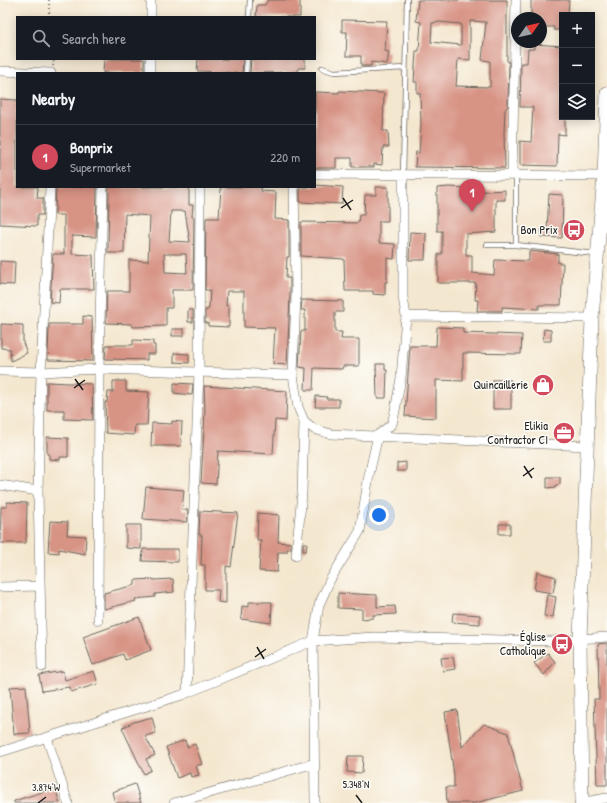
<!DOCTYPE html>
<html lang="en">
<head>
<meta charset="utf-8">
<style>
  :root { --surface:#171b24; --page:#242831; --text:#f1f3f6; --muted:#9ea1a6; --line:#363941; --accent:#d1495b }
  body { margin:0; font-family:"Patrick Hand",sans-serif; background:var(--page); color:var(--text) }
  .controls { position:absolute; right:12px; top:12px; display:grid; overflow:hidden; border-radius:0px; box-shadow:0 2px 10px #0003 }
  .controls button { width:36px; height:36px; display:grid; place-items:center; padding:0; border:0; border-bottom:1px solid var(--line); background:var(--surface); color:var(--text); font:20px sans-serif }
  .compass { position:absolute; left:511px; top:12px; width:36px; height:36px; border-radius:50%; background:var(--surface); box-shadow:0 2px 10px #0003; rotate:56deg }
  .you { position:absolute; left:379px; top:515px; width:14px; height:14px; margin:-10px; border:3px solid #fff; border-radius:50%; background:#1a73e8; box-shadow:0 0 0 6px #1a73e833 }
  .badge { display:grid; place-items:center; width:26px; height:26px; border-radius:50%; background:var(--accent); color:#fff; font-size:13px; font-weight:700 }
  .pin { position:absolute; translate:-50% -33px; filter:drop-shadow(0 1px 2px #0008) }
  .pin::after { content:''; position:absolute; top:21px; width:14px; height:12px; background:inherit; clip-path:polygon(0 0,100% 0,50% 100%) }
  .list { margin:0; padding:0; list-style:none }
  h2 { display:flex; justify-content:space-between; align-items:center; height:52px; margin:0; padding:0 16px; font-size:17px }
  h2 small { font-size:13px; font-weight:400; color:var(--muted) }
  .list li { display:grid; grid-template-columns:26px 1fr auto; gap:12px; align-items:center; box-sizing:border-box; height:64px; padding:0 16px; border-top:1px solid var(--line) }
  .list b { display:block; font-size:15px; white-space:nowrap }
  .list p { margin:0; font-size:13px; white-space:nowrap; color:var(--muted) }
  .list em { font-size:13px; font-style:normal; color:var(--muted) }
  .icon { flex:none; width:22px; height:22px; fill:none; stroke:currentColor; stroke-width:2; stroke-linecap:round; stroke-linejoin:round }
  .map { position:relative; flex:none; width:607px; height:803px; overflow:hidden }
  .search { position:absolute; background:var(--surface); box-shadow:0 2px 10px #0003; left:16px; top:16px; width:300px; height:44px; display:flex; align-items:center; gap:10px; box-sizing:border-box; padding:0 14px; border-radius:0px; color:var(--muted); font-size:15px }
  .panel { position:absolute; background:var(--surface); box-shadow:0 2px 10px #0003; left:16px; top:72px; width:300px; height:116px; border-radius:0px }
  .map>svg:first-child { display:block }
  .building { fill:#d79384; fill-rule:evenodd }
  .lines { fill:none; stroke-linecap:round; stroke-linejoin:round }
  .lane-casing { stroke:#68635b; stroke-width:6 }
  .street-casing { stroke:#68635b; stroke-width:10 }
  .secondary-casing { stroke:#68635b; stroke-width:14 }
  .path { stroke:#68635b; stroke-width:2; stroke-dasharray:1 3; stroke-linecap:butt }
  .lane { stroke:#fff; stroke-width:4.5 }
  .street { stroke:#fff; stroke-width:9 }
  .secondary { stroke:#fff; stroke-width:13 }
  .ticks { fill:none; stroke:#1c1c1c; stroke-width:1.5 }
  .labels { text-anchor:middle; stroke-width:3; stroke-linejoin:round; paint-order:stroke }
  .poi-label { font-size:12px; fill:#1c1c1c; stroke:#fdfcf7; text-anchor:end }
  .ticks-label { font-size:10px; text-anchor:middle; fill:#1c1c1c; stroke:#fdfcf7; stroke-width:3; stroke-linejoin:round; paint-order:stroke }
</style>
</head>
<body>
<div class="map">
<svg width="607" height="803" viewBox="0 0 607 803">
  <rect width="100%" height="100%" fill="#fdfcf7"/>
  <filter id="ink" filterUnits="userSpaceOnUse"><feTurbulence type="fractalNoise" baseFrequency=".025" numOctaves="2"/><feDisplacementMap in="SourceGraphic" scale="8" xChannelSelector="R" yChannelSelector="G"/><feConvolveMatrix kernelMatrix="1 2 1 2 8 2 1 2 1" color-interpolation-filters="sRGB"/></filter>
  <filter id="wash" filterUnits="userSpaceOnUse"><feTurbulence type="fractalNoise" baseFrequency=".012" numOctaves="4" result="noise"/><feDisplacementMap in="SourceGraphic" scale="16" xChannelSelector="R" yChannelSelector="G"/><feGaussianBlur stdDeviation="0.9" result="paint"/><feColorMatrix in="noise" values="0 0 0 0 0 0 0 0 0 0 0 0 0 0 0 0 0 1.4 0 .05"/><feComposite in="paint" operator="in"/></filter>
  <g filter="url(#wash)">
    <rect width="100%" height="100%" fill="#f4e7cf"/>
    <g id="blocks">
      <path class="building" d="M268 0H300V17H256L257 5H265Z
        M418 0H507V61L509 62 508 106 505 110 504 133 505 168 415 167 416 152 419 153 421 124 420 93H417V82H414L416 51H419L421 22 416 21ZM470 21 486 22 482 60 490 61V87L456 86 458 59 470 60ZM440 22 461 24V45L431 42 432 23Z
        M531 0H569L568 15H562V30H554V27H541V18H531Z
        M342 20 387 21 385 51 389 52 387 64 371 62V66H361V56H346L347 32H342Z
        M534 44 562 46V117H565V135L558 134 557 166 520 165V141L531 142 533 107H520L521 63H527L528 49H534Z
        M104 59H144V73H103Z
        M198 59H243L242 73 197 71Z
        M251 59H305V68H298V72L250 73Z
        M339 91 384 93 383 131H388L389 147H383L382 165 374 164V167H352V158H336V168H315V92L339 93Z
        M0 99 17 100V187H38L37 198H43V215H37V226L0 224Z
        M315 185 343 187 342 204 300 202V187H315Z
        M56 187H97L96 237 72 236V254L93 255 94 289H60L59 303 50 302 53 254H64V215H55Z
        M109 187H189V205H193L192 217H194L193 290H172V308H166V326L132 327V324L106 323 107 291H129V260L148 261 150 216 125 214 124 253H108ZM171 211H185L190 242 169 241ZM164 254H186L187 273 165 272Z
        M221 187H261V191L276 192 275 219 289 220V257H287L286 278H290V294L287 365 273 364 275 328 244 327V291H227L226 306H229V327L208 326V323H205V310H208L209 307 210 290H205L206 218H219Z
        M376 187H388V221H379V243L395 244 394 259 387 258V282H385V295L373 294V291H345L344 259 301 256V222L358 223 359 215H364L365 195H376Z
        M449 187 466 188 471 189 470 192 505 190V200H496V232L466 234V255H472V273L494 275 495 260 529 261V251L558 254V263H563L561 305H539V309L502 307V311H477L478 300H475L476 283H438V254H442V231H437V188Z
        M549 194 563 195 562 238 541 237V229L547 230Z
        M410 232 426 233 425 260H409Z
        M0 261 15 262 14 285 0 284Z
        M302 300 343 301V312H335V332H342L341 339H359V366H343L342 369 314 368 313 390H305L306 368 299 367 301 331H305V310H301Z
        M188 310H193V322H188Z
        M83 316 92 317 93 361 48 360 49 324H83Z
        M1 324 23 325V343L27 353 11 361 10 349 1 348Z
        M437 327 463 328V333L522 335 521 354 463 353V381L436 380V418L405 416 410 346H436Z
        M172 329H184V336H172Z
        M544 329 551 330V341H543Z
        M133 340 153 341V345H155V354H147V360L105 359 106 345H133Z
        M174 353 189 354V363L174 362Z
        M376 364H385V370H387L386 398H377Z
        M493 380H511V409H493Z
        M113 381H126V391L149 392 147 425H135L134 435 106 433 105 402H107L108 392H113Z
        M47 382 92 384 93 420 64 419V410H47Z
        M174 383 193 384 192 395 174 393Z
        M204 386 287 391 286 421 275 420 273 454 218 451 216 484 201 483 205 411Z
        M316 396 327 397 326 399H339V407H315Z
        M172 421 182 422 181 446H151L152 423 172 424Z
        M47 437 68 438V457H60V460L49 459V454H47Z
        M406 462V471H397V463Z
        M547 477H560V484L556 485V487L547 488Z
        M146 487 184 490 182 510H188L187 522 143 519Z
        M7 502 27 503 26 543H0L1 507H7Z
        M200 511 238 513 231 567 226 566V603L218 602 219 590H205V565H201L202 535H199Z
        M258 513 279 515 278 542 291 543V549H287V552H278L277 572 259 571 261 540H257Z
        M50 521 68 522 67 535 86 536 85 554 59 549V553L48 552Z
        M499 524H510V534H499Z
        M126 525H141V549L126 548Z
        M303 543H307L306 551H303Z
        M143 549H178V562L142 561Z
        M537 572 556 577 553 593 534 590Z
        M153 579 154 580 173 579 174 592 155 594V597L135 599 136 601 104 609V593L135 585V580Z
        M338 593 377 595V607L395 606 396 614 373 615V618L362 619V609L338 608Z
        M547 595 556 597 553 617 544 616Z
        M249 602H272L271 623 241 619 242 606 249 607Z
        M453 613 480 615V624L452 622Z
        M139 617 151 650 125 660 123 654 93 665 83 637Z
        M607 643V785H597L594 699H599L598 644Z
        M548 653 555 662 544 675 534 663Z
        M453 657 455 669 443 671 441 658Z
        M63 671 65 680 94 671 98 684 71 692 69 687 42 691 39 675Z
        M26 686 30 733 14 734 10 687Z
        M457 710 462 747 484 724 508 733 523 791 475 803H447L446 787H454V775L445 712Z
        M152 717 156 733 145 736 155 755 146 759 151 770 144 774 122 728 134 722Z
        M185 740 187 747 195 744 202 764 196 766 199 775 191 777 190 773 177 778 166 747Z
        M348 756H363L362 773 347 772Z
        M135 784 141 803H115L112 792Z
        M55 788 60 803H14V801Z"/>
    </g>
  </g>
  <g filter="url(#ink)">
    <use href="#blocks" fill-opacity="0" stroke="#68635b" stroke-width="1"/>
    <g class="lines">
      <g class="lane-casing">
        <path id="lane" d="M249 17 250 0
          M322 68 334 72 405 68
          M246 73 247 59
          M403 175 407 0
          M516 175V245L595 254
          M487 245H516"/>
      </g>
      <g class="street-casing">
        <path id="street" d="M151 17V0
          M0 71 51 73
          M150 73V59
          M315 174 604 176
          M512 175 516 0
          M294 187 296 294 293 375 298 407 304 421 314 429 331 434 587 446
          M406 316 592 318
          M0 371 41 372 99 369 293 375
          M0 485 38 491
          M296 556 302 493 304 421
          M0 587 40 586
          M98 620 99 369 103 187
          M42 667 38 491 41 372 50 187
          M187 693 199 371 200 187
          M47 738 68 803
          M0 752 182 695 313 641 374 637 551 641 607 637
          M174 803 315 763
          M315 803 313 641 319 605 330 580 360 531 369 475 378 435 392 424 395 411 401 378 406 316 403 297V175
          M579 803 607 798"/>
      </g>
      <g class="secondary-casing">
        <path id="secondary" d="M582 803 580 639 592 318 604 176 607 93"/>
      </g>
      <path class="path" d="M49 17V0
        M53 66 54 59"/>
      <use href="#lane" class="lane"/>
      <use href="#street" class="street"/>
      <use href="#secondary" class="secondary"/>
    </g>
  </g>
  <path class="ticks" d="M343 198 351 210M341 208 353 200M75 379 83 390M74 388 85 380M524 466 532 478M523 476 534 468M257 647 264 659M255 657 266 649M356 795 362 803M38 803 46 797"/>
  <defs>
    <g id="bus-disc" transform="scale(1.15)"><circle r="9.5" fill="#d1495b" stroke="#fdfcf7"/><path d="M-5-6H5V4H4V6H2V4H-2V6H-4V4H-5ZM-3.5-4V0h7V-4ZM-3.5 1.2v1.5H-2V1.2ZM2 1.2v1.5H3.5V1.2Z" fill="#fff"/></g>
    <g id="shop-disc" transform="scale(1.15)"><circle r="9.5" fill="#d1495b" stroke="#fdfcf7"/><path d="M-5-2.5h2.3a2.7 3.5 0 0 1 5.4 0H5L5.5 6h-11ZM-1.5-2.5h3a1.5 2.3 0 0 0-3 0Z" fill="#fff"/></g>
    <g id="office-disc" transform="scale(1.15)"><circle r="9.5" fill="#d1495b" stroke="#fdfcf7"/><path d="M-6-3h4V-5.5h4V-3h4V5H-6ZM-1-4.5V-3h2v-1.5ZM-6 0V1H6V0Z" fill="#fff"/></g>
  </defs>
  <g fill-rule="evenodd">
    <use href="#bus-disc" x="574" y="230"/>
    <use href="#shop-disc" x="543" y="385"/>
    <use href="#office-disc" x="564" y="433"/>
    <use href="#bus-disc" x="562" y="644"/>
  </g>
  <g class="labels">
    <g class="poi-label">
      <text x="558" y="234">Bon Prix</text>
      <text x="528" y="389">Quincaillerie</text>
      <text x="548" y="430">Elikia<tspan x="548" dy="14">Contractor CI</tspan></text>
      <text x="546" y="641">Église<tspan x="546" dy="14">Catholique</tspan></text>
    </g>
  </g>
  <g class="ticks-label">
    <text x="356" y="788">5.348°N</text>
    <text x="46" y="791">3.874°W</text>
  </g>
</svg>
<div class="controls">
<button>+</button>
<button>−</button>
<button><svg class="icon" aria-label="layers" viewBox="0 0 24 24"><path d="M12 4l9 5-9 5-9-5zM3 14l9 5 9-5"/></svg></button>
</div>
<svg class="compass" viewBox="-18 -18 36 36"><path d="M0-13l5 13h-10z" fill="#e53935"/><path d="M0 13l5-13h-10z" fill="#9ea1a6"/></svg>
<div class="you"></div>
<div class="pin badge" style="left:472px;top:212px">1</div>
<div class="search"><svg class="icon" aria-label="search" viewBox="0 0 24 24"><circle cx="10" cy="10" r="6"/><path d="M15 15l6 6"/></svg>Search here</div>
<section class="panel">
<h2>Nearby<small></small></h2>
<ul class="list">
<li><span class="badge">1</span><div><b>Bonprix</b><p>Supermarket</p></div><em>220 m</em></li>
</ul>
</section>
</div>
</body>
</html>
